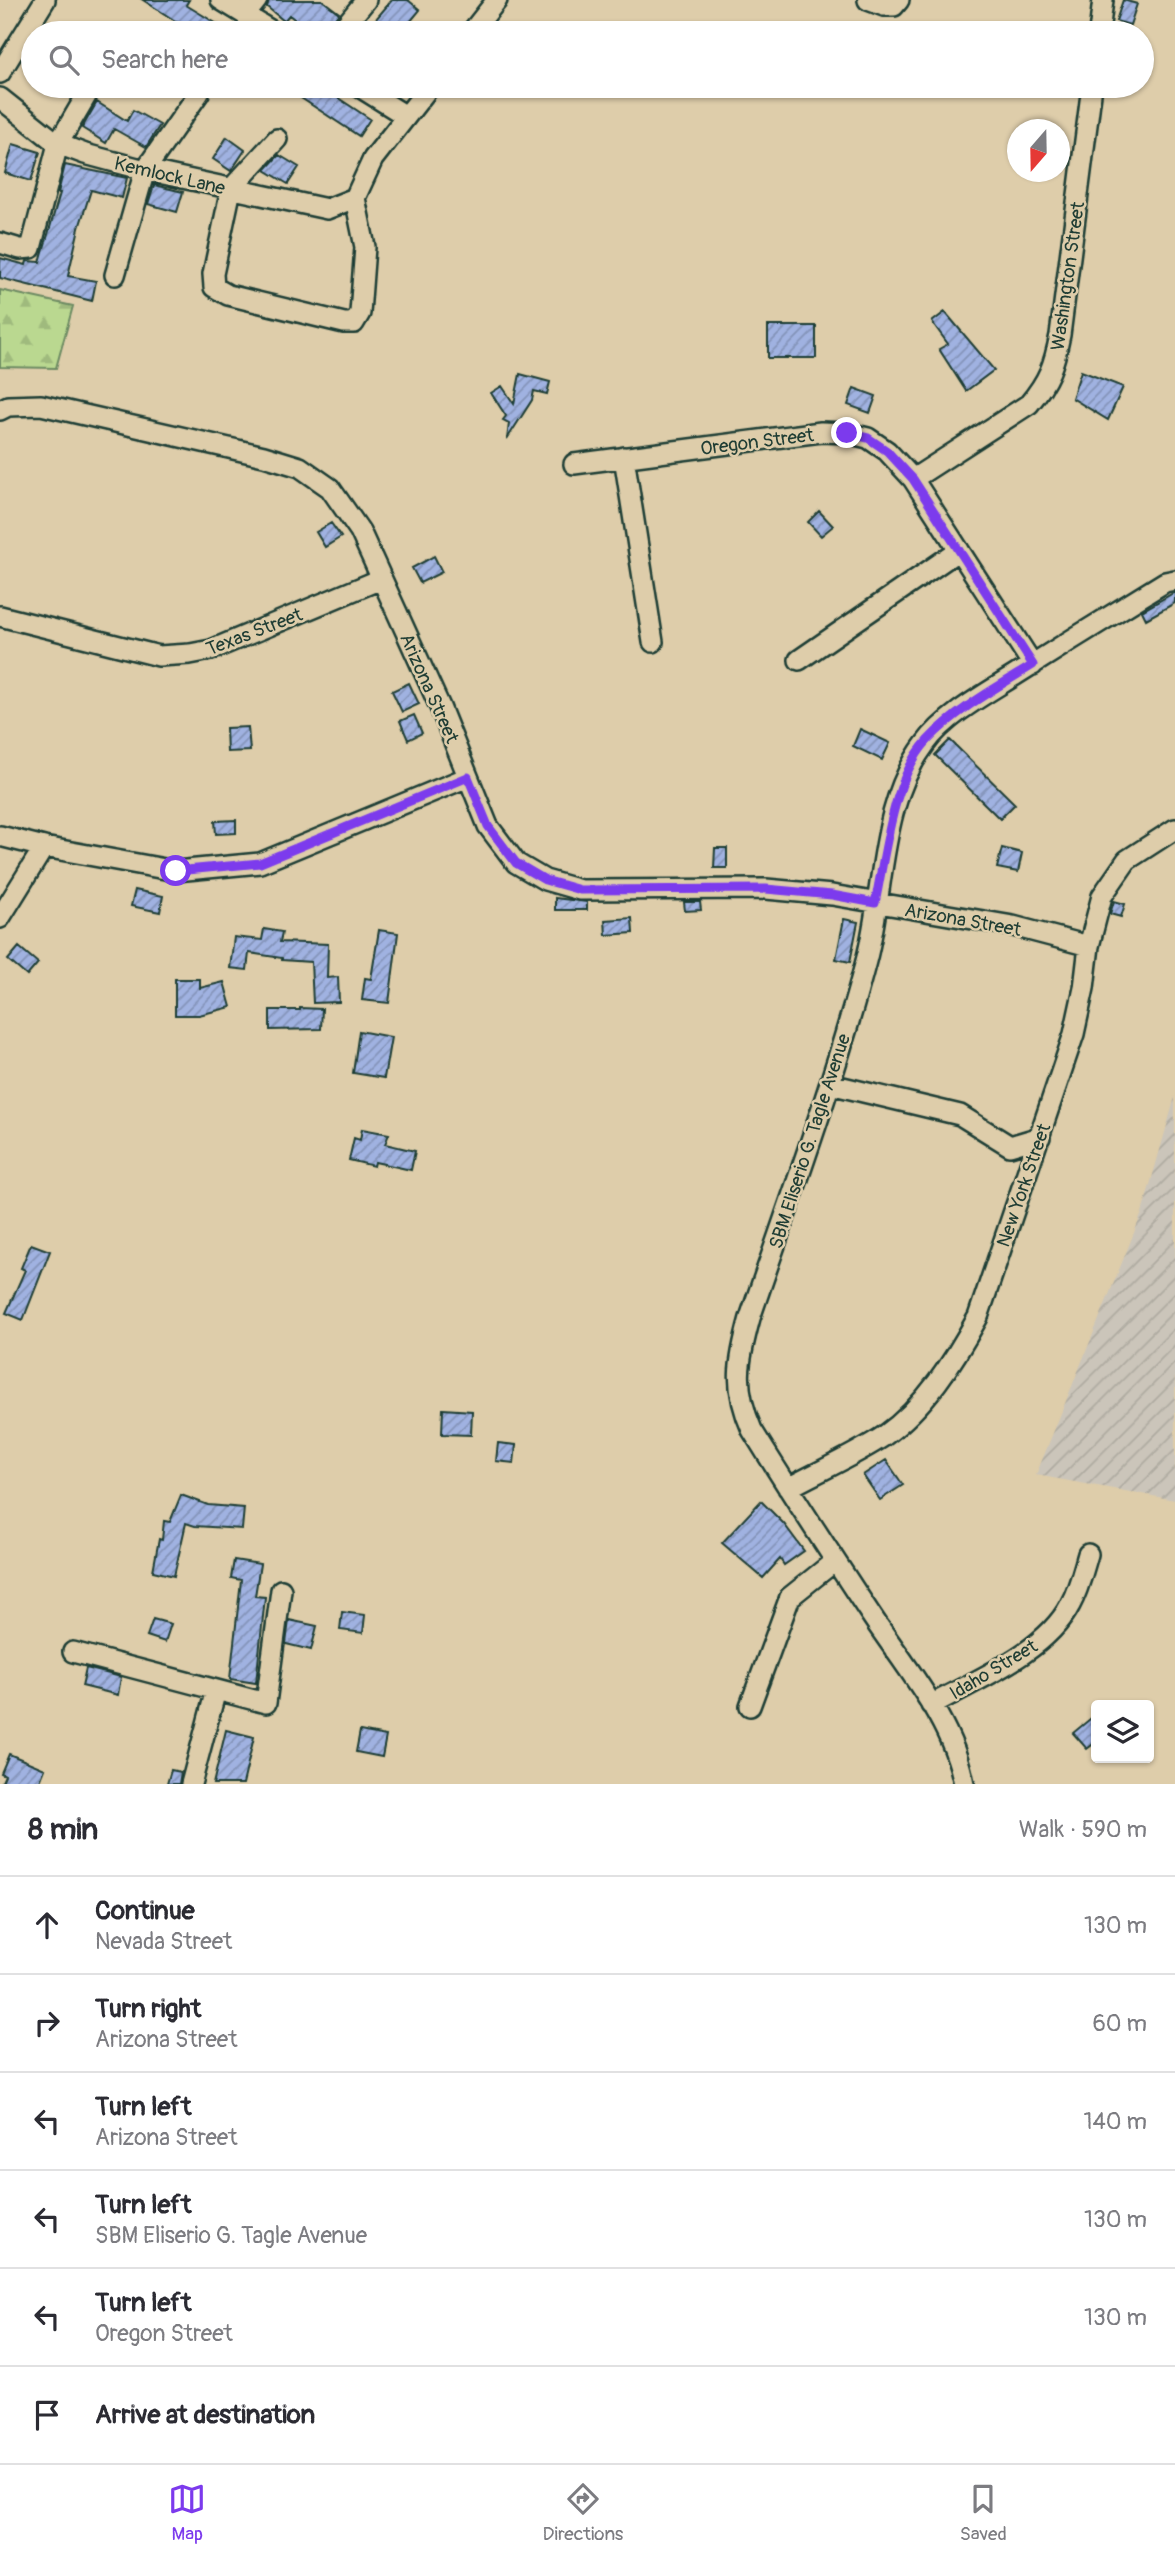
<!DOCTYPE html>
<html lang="en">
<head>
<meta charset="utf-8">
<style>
  :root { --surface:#fff; --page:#f2f2f3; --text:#2b2b33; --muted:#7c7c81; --line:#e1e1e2; --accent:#7c3aed }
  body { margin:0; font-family:Pangolin,sans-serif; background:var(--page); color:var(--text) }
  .controls { position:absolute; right:21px; bottom:21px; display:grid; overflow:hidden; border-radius:7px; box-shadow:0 2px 5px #0004 }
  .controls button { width:63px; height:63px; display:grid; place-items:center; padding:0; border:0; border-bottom:2px solid var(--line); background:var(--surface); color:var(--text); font:35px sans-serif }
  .compass { position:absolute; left:1007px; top:119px; width:63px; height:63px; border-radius:50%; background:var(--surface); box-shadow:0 2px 5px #0004; rotate:200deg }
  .stop { position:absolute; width:21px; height:21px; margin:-16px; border:5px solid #7c3aed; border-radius:50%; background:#fff }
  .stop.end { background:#7c3aed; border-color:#fff; box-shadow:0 2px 7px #0008 }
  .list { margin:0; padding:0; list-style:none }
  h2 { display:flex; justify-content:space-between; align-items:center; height:91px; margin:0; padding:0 28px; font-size:30px }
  h2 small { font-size:23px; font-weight:400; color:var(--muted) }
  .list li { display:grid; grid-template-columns:46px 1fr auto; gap:21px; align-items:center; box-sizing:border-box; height:98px; padding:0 28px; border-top:2px solid var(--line) }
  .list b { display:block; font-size:26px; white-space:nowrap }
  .list p { margin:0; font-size:23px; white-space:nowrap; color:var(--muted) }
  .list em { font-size:23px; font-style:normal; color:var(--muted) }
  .icon { flex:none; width:38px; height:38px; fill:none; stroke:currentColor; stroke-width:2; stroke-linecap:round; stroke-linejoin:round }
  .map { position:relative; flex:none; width:1175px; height:1784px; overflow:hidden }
  .search { position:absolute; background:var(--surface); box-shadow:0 2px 5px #0004; left:21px; right:21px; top:21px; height:77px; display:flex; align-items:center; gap:18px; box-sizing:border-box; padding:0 24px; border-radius:38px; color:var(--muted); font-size:26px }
  .sheet { height:679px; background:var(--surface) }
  nav { display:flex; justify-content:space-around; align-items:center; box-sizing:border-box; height:98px; border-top:2px solid var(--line); background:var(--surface); font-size:19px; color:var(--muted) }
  nav a { display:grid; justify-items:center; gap:4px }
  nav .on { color:var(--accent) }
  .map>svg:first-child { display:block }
  .industrial { fill:url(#industrial-furrows) }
  .forest { fill:url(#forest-firs); stroke:#6c8a62; stroke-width:2 }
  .building { fill:url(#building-hatch); stroke:#1f3d34; stroke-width:2 }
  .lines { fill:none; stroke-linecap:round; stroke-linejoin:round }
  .minor-casing { stroke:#1f3d34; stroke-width:24 }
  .minor { stroke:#decdaa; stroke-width:19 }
  .route { stroke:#7c3aed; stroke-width:9 }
  .labels { text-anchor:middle; stroke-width:5; stroke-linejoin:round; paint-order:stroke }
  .street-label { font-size:19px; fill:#1f3d34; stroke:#decdaa }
</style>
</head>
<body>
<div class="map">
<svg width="1175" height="1784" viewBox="0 0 1175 1784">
  <defs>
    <pattern id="industrial-furrows" width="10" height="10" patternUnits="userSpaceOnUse" patternTransform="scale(1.75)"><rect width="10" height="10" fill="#cbc5ba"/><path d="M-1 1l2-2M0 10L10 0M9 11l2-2" fill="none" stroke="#aeaaa0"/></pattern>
    <pattern id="forest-firs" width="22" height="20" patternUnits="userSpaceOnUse" patternTransform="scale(1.75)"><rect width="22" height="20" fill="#bad890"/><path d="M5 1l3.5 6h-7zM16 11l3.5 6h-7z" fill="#9fba7d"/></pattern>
    <pattern id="building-hatch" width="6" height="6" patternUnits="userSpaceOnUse" patternTransform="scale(1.75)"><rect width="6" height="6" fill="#a0b2e1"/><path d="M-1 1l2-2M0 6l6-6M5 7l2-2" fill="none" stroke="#8292b7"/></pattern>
  </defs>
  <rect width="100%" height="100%" fill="#decdaa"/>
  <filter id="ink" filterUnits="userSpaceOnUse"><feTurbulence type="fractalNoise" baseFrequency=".0143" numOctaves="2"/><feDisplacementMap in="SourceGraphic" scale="14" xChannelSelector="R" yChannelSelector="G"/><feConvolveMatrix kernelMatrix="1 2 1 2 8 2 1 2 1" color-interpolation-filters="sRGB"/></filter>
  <g filter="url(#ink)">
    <path class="industrial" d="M1175 1097V1500L1036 1475 1142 1213Z"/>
    <path class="forest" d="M0 290 73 306 56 368 0 367Z"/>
    <path class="building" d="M143 0H189L186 5 232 33H194Z
      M269 0H322L339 13 324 33H312L289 15 284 21 267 7Z
      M392 0H408L420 10 401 33H364Z
      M1123 0 1137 4 1130 25 1116 21Z
      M309 86H320L370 119 359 136 301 98Z
      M97 102 127 121 133 110 160 125 146 147 114 129 106 143 82 128Z
      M227 137 245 150 231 171 213 159Z
      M13 144 40 152 31 181 5 173Z
      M279 155 299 167 288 184 265 170Z
      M65 165 127 178 122 198 91 190 79 228 68 276 96 281 92 301 0 278V258L26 265 27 261 40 262 60 193H58Z
      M154 185 183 192 177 212 148 204Z
      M945 312 994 370 966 391 939 349 948 344 932 322Z
      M768 326H816V358H768Z
      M1081 371 1123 387 1108 420 1072 398Z
      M520 374 550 382 547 394 534 391 532 400 507 439 509 423 503 420 506 416 491 393 502 386 514 404Z
      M854 388 876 396 870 413 848 405Z
      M819 511 833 526 821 536 808 522Z
      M331 523 341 537 325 547 316 532Z
      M434 556 442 572 420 583 412 568Z
      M1175 592V603L1146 619 1142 611Z
      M409 683 419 704 402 712 392 691Z
      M414 715 422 733 408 740 400 721Z
      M248 727 250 751 227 752 226 728Z
      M860 729 890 743 882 760 853 746Z
      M950 740 1015 804 1000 819 935 755Z
      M236 820V833L216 834 215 821Z
      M715 848H727V868H714Z
      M1002 848 1022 853 1018 872 997 868Z
      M135 890 163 896 160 912 131 906Z
      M555 898 587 902V910H555Z
      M1114 901 1125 904 1121 917 1110 914Z
      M684 902H700L701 910 685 911Z
      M632 918 633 933 606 935 605 920Z
      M844 919 858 922 850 962 836 959Z
      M264 929 282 932 280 942 328 944 327 978 338 977 339 1002 313 1003 311 962 282 960V958L249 953 247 970 230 968 234 937 262 940Z
      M379 930 398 933 389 1003 362 1000 365 978 371 979Z
      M19 947 38 963 27 976 8 960Z
      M175 979H200V988L224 982 231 1007 199 1015H175Z
      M300 1008 322 1009 321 1029 270 1030V1010H300Z
      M359 1031 391 1037 384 1078 353 1073Z
      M362 1129 389 1134 385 1144 415 1151 411 1170 375 1162 374 1166 349 1160 354 1138 360 1140Z
      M31 1244 50 1251 23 1320 6 1313 25 1270 21 1268Z
      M443 1409 472 1411 471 1435 442 1434Z
      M498 1443 516 1445 514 1463 496 1461Z
      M886 1460 903 1485 880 1500 863 1475Z
      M181 1495 208 1505 244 1508 242 1529 195 1526 186 1523 174 1576 153 1571 159 1539 162 1540 164 1521 170 1522Z
      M761 1501 784 1524 804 1551 784 1565 780 1559 763 1578 722 1543Z
      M234 1560 260 1564 255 1596 265 1597 256 1683 230 1679 241 1580 231 1578Z
      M342 1612 365 1615 363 1633 340 1630Z
      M153 1619 171 1624 165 1642 147 1636Z
      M289 1620 317 1626 311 1650 286 1644Z
      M86 1668 121 1677 118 1695 82 1686Z
      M1096 1714V1742L1087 1749 1073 1733Z
      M226 1730 254 1737 243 1784H213Z
      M360 1731 386 1736 382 1757 356 1752Z
      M9 1754 45 1769 39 1784H1L5 1775 1 1773Z
      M171 1770 181 1772 179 1784H167Z"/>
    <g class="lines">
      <g class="minor-casing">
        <path id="minor" d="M221 0 275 33
          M868 0 884 6H894L899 0
          M245 15 257 0
          M339 33 366 0
          M471 33 497 0
          M1099 33 1103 0
          M0 73 45 0
          M358 86 406 116
          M0 98 58 144 85 154 145 170 327 209 355 198
          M277 139 231 189 213 274 214 287 228 295 344 323H354L360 313 365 247 355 198
          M355 198 373 159 430 86
          M0 243 20 249 31 248 58 144 92 86
          M115 275 145 170 199 93
          M0 410 8 406 41 405 264 456 300 467 330 488 360 531 440 707 488 826 516 863 545 880 580 890 766 889 832 895 1013 926 1089 946
          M624 457 653 642
          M574 464 821 432 847 433 868 438 887 451 913 479 1033 665
          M913 479 1029 404C1049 380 1054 365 1060 335L1092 86
          M0 616 159 656 190 654 211 650 381 579
          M799 660 959 550
          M0 836 44 847 176 871 260 863 468 777
          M0 918 44 847
          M830 1084 960 1115 1010 1146 1040 1137
          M788 1488C819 1471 854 1456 884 1436 925 1407 954 1361 978 1317L1074 1034 1084 988 1089 946 1102 896 1127 860 1175 829
          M73 1652 266 1703 281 1590
          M931 1705C976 1680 1046 1652 1070 1605 1079 1589 1083 1571 1088 1554
          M750 1706 790 1597 835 1561
          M191 1784 216 1690
          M964 1784C953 1722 907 1669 873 1618 832 1556 791 1493 752 1430 733 1387 738 1362 750 1318 790 1200 834 1082 866 961 885 890 879 805 925 744 946 715 987 693 1017 674 1066 643 1116 612 1165 582L1175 580"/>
      </g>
      <use href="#minor" class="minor"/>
    </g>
  </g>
  <g class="lines" filter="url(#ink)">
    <path class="route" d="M176 871 260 863 468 777 488 826 516 863 545 880 580 890 766 889 832 895 875 903C886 853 892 778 928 740 957 709 996 688 1033 665L913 479 887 451 868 438 847 433"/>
  </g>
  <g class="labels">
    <g class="street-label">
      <text transform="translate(170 175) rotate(13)" y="7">Kemlock Lane</text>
      <text transform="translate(1067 276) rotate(-82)" y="7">Washington Street</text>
      <text transform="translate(757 441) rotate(-7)" y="7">Oregon Street</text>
      <text transform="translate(254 631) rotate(-21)" y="7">Texas Street</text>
      <text transform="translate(430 688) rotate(66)" y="7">Arizona Street</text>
      <text transform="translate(963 919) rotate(10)" y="7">Arizona Street</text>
      <text transform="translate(809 1141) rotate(-72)" y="7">SBM Eliserio G. Tagle Avenue</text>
      <text transform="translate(1023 1185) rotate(-71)" y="7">New York Street</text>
      <text transform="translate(993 1669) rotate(-31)" y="7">Idaho Street</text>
    </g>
  </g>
</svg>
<div class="controls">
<button><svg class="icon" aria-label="layers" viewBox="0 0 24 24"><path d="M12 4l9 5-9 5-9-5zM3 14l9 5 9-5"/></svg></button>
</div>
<svg class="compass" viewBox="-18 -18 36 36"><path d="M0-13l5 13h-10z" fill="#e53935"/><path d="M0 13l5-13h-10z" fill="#7c7c81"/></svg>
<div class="stop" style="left:176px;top:871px"></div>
<div class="stop end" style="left:847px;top:433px"></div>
<div class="search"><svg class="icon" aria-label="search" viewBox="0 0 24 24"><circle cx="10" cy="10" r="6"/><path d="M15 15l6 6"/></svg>Search here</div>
</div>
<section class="sheet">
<h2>8 min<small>Walk · 590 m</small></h2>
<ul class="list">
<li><svg class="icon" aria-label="ahead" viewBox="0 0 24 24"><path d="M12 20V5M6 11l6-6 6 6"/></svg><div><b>Continue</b><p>Nevada Street</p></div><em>130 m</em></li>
<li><svg class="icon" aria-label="right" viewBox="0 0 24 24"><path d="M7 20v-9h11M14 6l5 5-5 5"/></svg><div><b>Turn right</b><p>Arizona Street</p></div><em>60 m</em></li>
<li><svg class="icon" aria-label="left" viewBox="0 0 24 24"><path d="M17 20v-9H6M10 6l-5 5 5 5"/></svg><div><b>Turn left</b><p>Arizona Street</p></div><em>140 m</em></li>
<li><svg class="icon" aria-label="left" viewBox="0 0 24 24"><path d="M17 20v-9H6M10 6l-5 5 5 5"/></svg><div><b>Turn left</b><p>SBM Eliserio G. Tagle Avenue</p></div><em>130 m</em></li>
<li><svg class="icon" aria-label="left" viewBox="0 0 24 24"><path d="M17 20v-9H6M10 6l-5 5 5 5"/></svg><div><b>Turn left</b><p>Oregon Street</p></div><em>130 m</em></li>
<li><svg class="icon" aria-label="arrive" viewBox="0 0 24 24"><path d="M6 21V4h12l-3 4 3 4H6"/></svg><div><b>Arrive at destination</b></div></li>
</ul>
</section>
<nav>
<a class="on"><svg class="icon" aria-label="map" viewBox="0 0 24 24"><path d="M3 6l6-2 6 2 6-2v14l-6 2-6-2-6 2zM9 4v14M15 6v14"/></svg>Map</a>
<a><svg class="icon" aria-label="directions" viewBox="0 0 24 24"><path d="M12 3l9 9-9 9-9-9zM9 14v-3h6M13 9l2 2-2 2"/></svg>Directions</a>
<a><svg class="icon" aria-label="saved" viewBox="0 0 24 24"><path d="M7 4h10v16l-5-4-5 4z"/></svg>Saved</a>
</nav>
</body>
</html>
